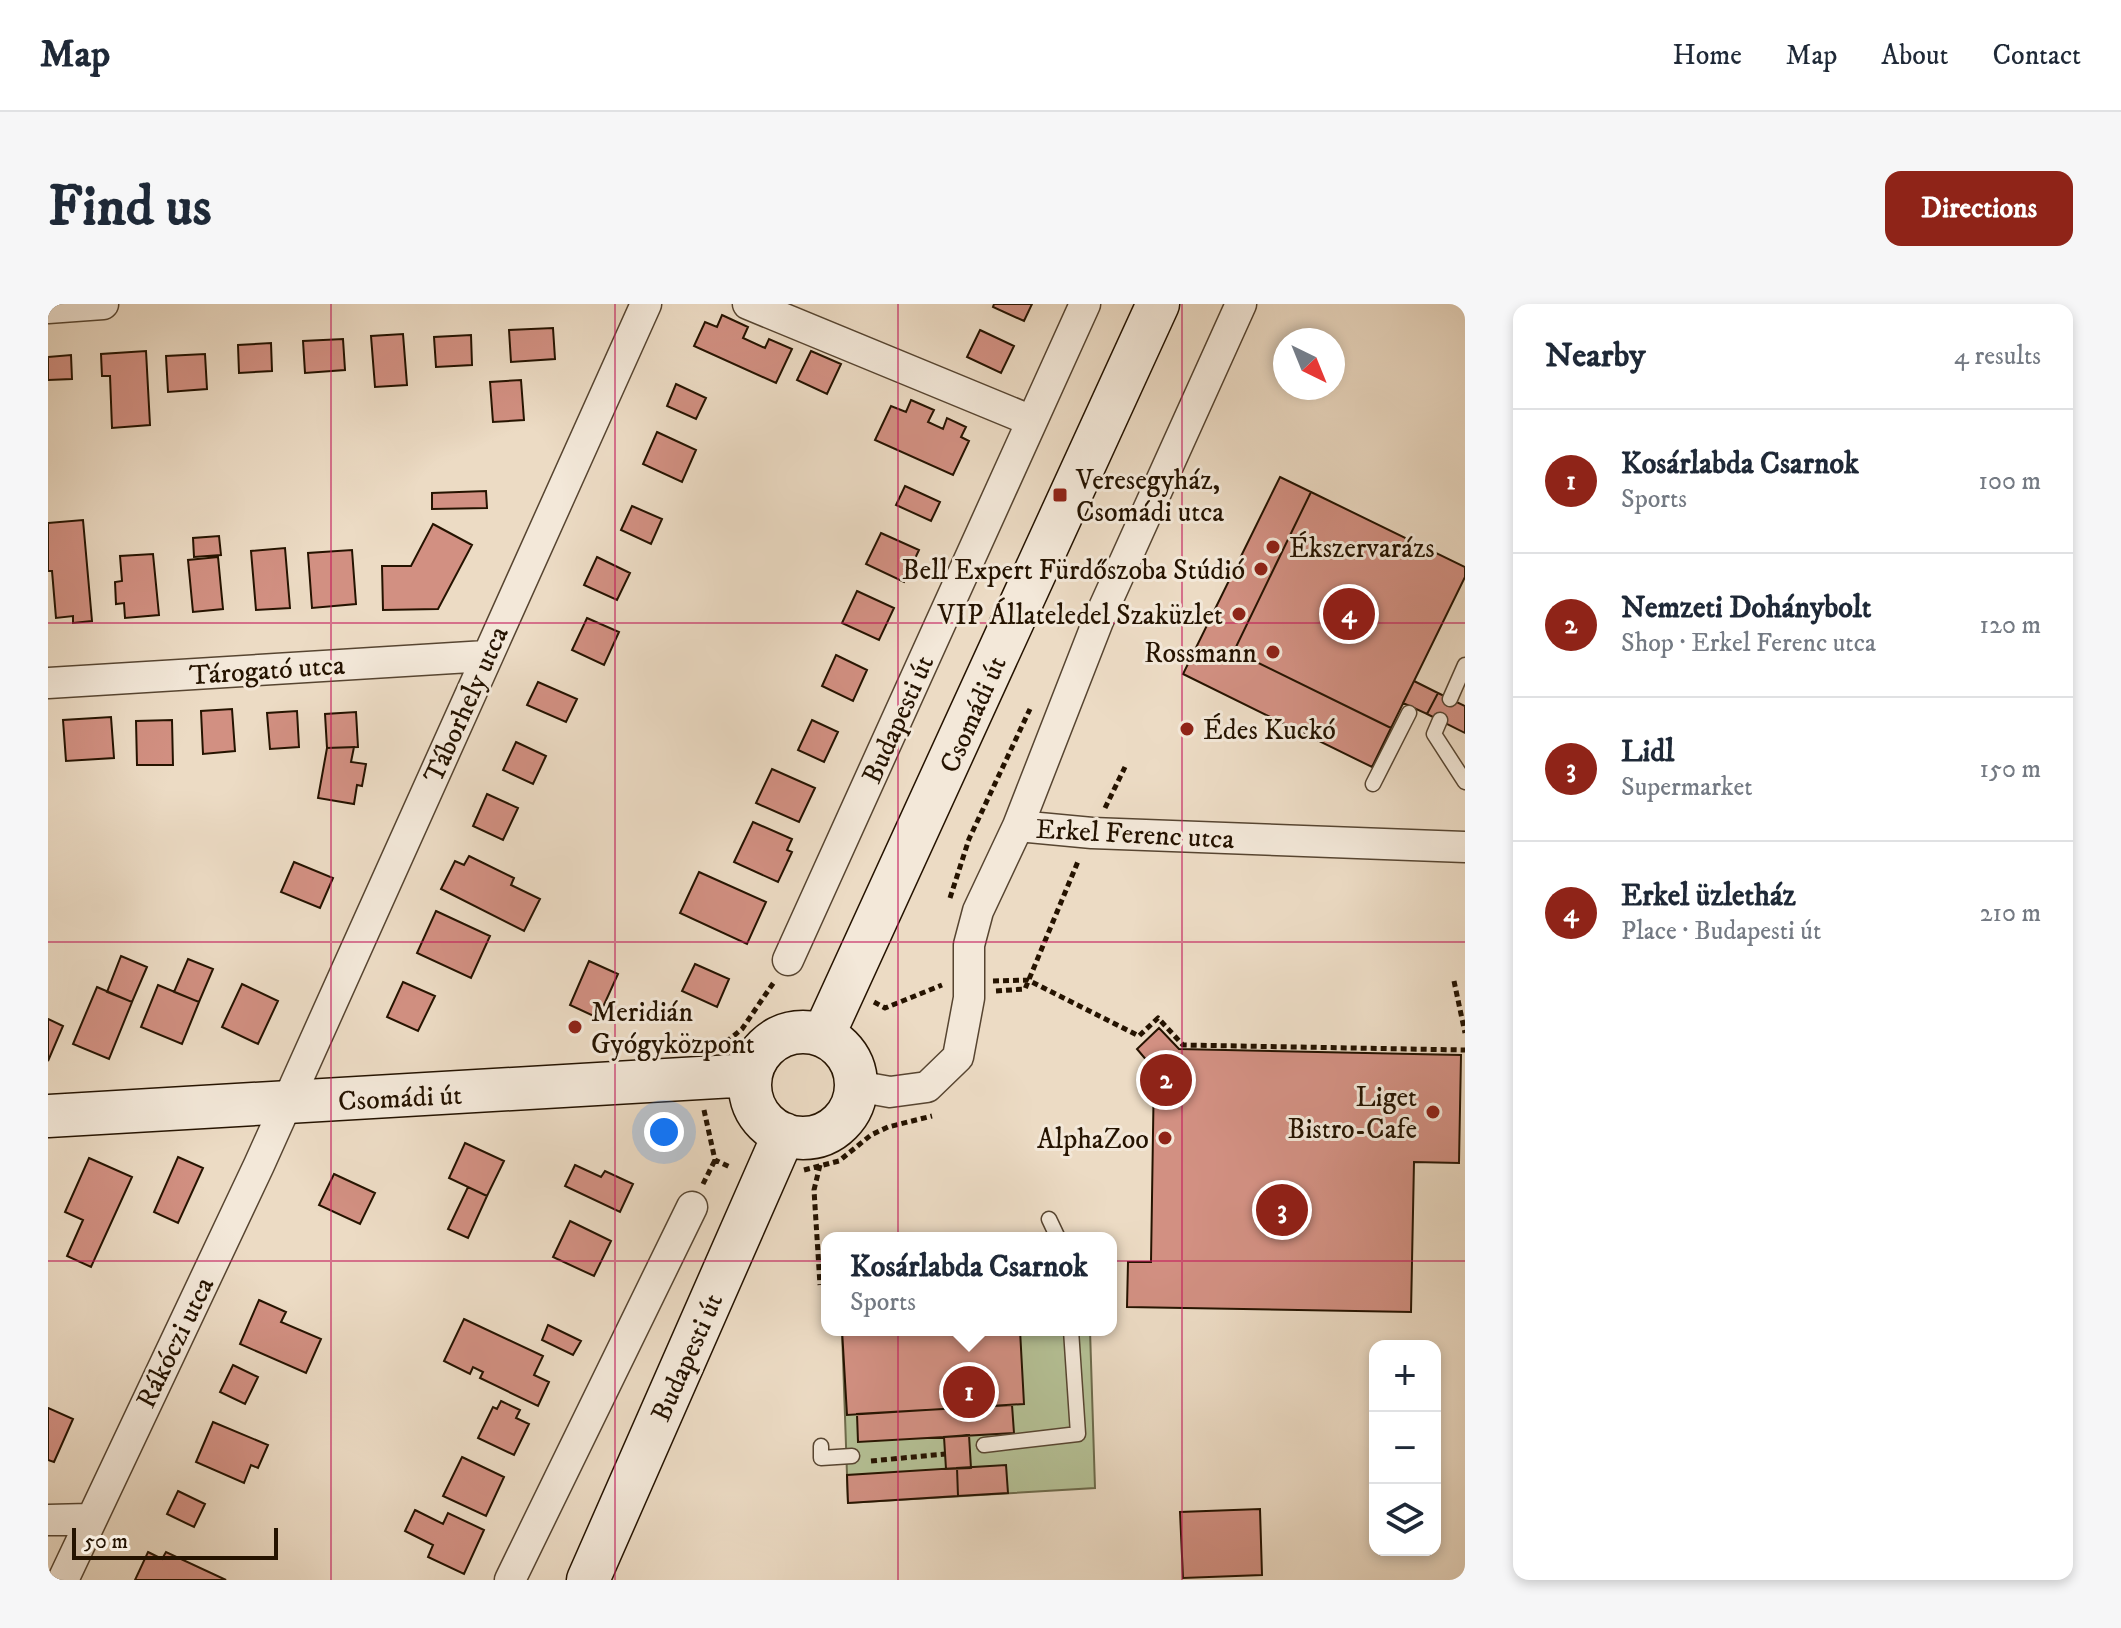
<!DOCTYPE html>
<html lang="en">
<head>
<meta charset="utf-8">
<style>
  :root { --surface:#fff; --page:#f6f6f7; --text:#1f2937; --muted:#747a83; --line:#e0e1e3; --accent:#8f2418 }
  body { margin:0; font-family:"IM FELL DW Pica",serif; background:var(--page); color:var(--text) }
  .controls { position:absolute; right:24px; bottom:24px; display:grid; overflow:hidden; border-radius:16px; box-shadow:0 4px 12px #0003 }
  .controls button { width:72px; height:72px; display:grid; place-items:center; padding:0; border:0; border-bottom:2px solid var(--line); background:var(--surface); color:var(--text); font:40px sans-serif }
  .compass { position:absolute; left:1225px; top:24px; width:72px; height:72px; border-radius:50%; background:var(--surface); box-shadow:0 4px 12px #0003; rotate:137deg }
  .scale { position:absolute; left:24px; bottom:20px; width:206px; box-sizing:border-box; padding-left:8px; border:4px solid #251300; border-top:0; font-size:22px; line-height:28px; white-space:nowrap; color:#251300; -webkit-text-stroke:6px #f3e8d9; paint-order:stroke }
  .you { position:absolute; left:616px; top:828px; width:28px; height:28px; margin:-20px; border:6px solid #fff; border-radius:50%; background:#1a73e8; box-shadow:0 0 0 12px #1a73e833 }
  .badge { display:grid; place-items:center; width:52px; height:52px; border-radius:50%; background:var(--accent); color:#fff; font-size:26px; font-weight:700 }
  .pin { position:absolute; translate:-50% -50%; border:4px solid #fff; box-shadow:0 2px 8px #0006 }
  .popup { position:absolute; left:773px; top:928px; width:296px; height:104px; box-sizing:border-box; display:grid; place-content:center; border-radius:16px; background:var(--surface); filter:drop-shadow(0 2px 6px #0005); font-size:26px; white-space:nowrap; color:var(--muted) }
  .popup b { font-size:30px; color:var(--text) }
  .popup::after { content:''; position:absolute; left:50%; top:100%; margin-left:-16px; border:16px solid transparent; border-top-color:var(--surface) }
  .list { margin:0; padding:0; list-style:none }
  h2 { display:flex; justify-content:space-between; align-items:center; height:104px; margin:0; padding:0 32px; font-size:34px }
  h2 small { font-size:26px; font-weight:400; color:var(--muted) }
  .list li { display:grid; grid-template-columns:52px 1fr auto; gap:24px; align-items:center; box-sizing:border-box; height:144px; padding:0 32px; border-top:2px solid var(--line) }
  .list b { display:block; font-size:30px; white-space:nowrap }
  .list p { margin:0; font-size:26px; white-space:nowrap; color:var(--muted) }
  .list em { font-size:26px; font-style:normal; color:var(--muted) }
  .icon { flex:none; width:44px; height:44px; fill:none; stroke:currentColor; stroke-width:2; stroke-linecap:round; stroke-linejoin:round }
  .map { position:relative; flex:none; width:1417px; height:1276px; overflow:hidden; border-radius:16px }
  header { display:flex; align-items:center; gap:48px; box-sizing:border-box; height:112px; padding:0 40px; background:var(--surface); border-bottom:2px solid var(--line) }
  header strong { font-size:38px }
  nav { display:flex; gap:44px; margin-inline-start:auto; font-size:28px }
  .intro { display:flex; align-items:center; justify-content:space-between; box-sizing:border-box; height:192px; padding:0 48px }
  h1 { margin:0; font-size:56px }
  .button { padding:20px 36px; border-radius:16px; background:var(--accent); color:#fff; font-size:28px; font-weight:700 }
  main { display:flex; gap:48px; padding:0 48px }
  aside { flex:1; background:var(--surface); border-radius:16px; box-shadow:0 4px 12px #0003 }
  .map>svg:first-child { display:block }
  .green { fill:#b5c196; stroke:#6d6a4b; stroke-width:2 }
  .building { fill:#d29082; stroke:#251300; stroke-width:2 }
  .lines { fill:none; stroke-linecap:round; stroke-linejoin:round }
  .lane-casing { stroke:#574531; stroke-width:17 }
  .street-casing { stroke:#574531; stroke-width:33 }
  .secondary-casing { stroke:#251300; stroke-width:45 }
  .path { stroke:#251300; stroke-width:5; stroke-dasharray:6 4; stroke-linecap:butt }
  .lane { stroke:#f3e8d9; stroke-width:14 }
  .street { stroke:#f3e8d9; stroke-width:30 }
  .secondary { stroke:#f3e8d9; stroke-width:42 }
  .grid { fill:none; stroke:#c2185b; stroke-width:2; stroke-opacity:0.55 }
  .poi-dot { fill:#8f2418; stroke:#f3e8d9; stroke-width:3 }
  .labels { text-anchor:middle; stroke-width:6; stroke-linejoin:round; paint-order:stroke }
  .poi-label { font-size:28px; fill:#251300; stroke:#f3e8d9; text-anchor:end }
  .street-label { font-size:28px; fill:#251300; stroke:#f3e8d9 }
</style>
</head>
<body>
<header>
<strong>Map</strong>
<nav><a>Home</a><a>Map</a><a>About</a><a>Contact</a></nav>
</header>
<div class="intro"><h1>Find us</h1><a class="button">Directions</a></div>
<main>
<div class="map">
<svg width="1417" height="1276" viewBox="0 0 1417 1276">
  <rect width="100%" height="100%" fill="#ecdbc4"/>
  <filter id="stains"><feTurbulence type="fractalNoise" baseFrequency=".0025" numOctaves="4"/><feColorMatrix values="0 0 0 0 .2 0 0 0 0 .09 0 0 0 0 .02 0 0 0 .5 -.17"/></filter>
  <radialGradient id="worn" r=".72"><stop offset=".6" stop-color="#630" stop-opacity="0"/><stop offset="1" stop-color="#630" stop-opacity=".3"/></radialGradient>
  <path class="green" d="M794 1026H1042L1047 1184 800 1199Z"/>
  <path class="building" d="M946 0H984L976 17 945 3Z
    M674 11 700 23 695 34 717 44 721 35 744 45 728 79 646 42 657 18 669 23Z
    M505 24 507 55 463 58 461 26Z
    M932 26 966 42 953 69 919 53Z
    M355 30 359 81 327 83 323 32Z
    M423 31 424 61 388 63 386 33Z
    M295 35 297 66 257 69 255 37Z
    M223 39 224 67 191 69 190 41Z
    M98 47 102 121 64 124 62 72H54L53 50Z
    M763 47 793 60 779 90 749 76Z
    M157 50 159 85 120 88 118 52Z
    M23 51 24 75 0 76V53Z
    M473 76 476 116 445 118 442 78Z
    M628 80 658 94 648 115 619 102Z
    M863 96 886 106 880 118 895 125 899 114 918 123 913 133 921 137 905 171 827 136 843 102 858 108Z
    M609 128 648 146 634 178 595 160Z
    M1232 173 1263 188 1186 347 1343 424 1324 463 1135 370Z
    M857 182 892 198 883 217 848 201Z
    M438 187 439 204 384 205V189Z
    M1263 188 1417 263V273L1343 424 1186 347Z
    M584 202 614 215 603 240 573 226Z
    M35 216 44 317 25 319V312L8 314 4 267H0V219Z
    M385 220 424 241 390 305 335 306 334 262H363Z
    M833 229 871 246 856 278 818 260Z
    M171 232 173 251 146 253 145 234Z
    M237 244 242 304 208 306 203 247Z
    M304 246 308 300 264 304 260 249Z
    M105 250 111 311 77 314 76 299 68 300 67 278 74 277 72 252Z
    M170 253 175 305 145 308 140 256Z
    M549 253 582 269 569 296 536 281Z
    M809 287 846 304 831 336 794 319Z
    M539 314 571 328 556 361 524 346Z
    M788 351 819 366 805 397 774 382Z
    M1366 377 1390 389 1379 410 1355 399Z
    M490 378 529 395 518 418 479 401Z
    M1390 389 1417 402V429L1379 410Z
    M184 405 187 447 155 450 153 407Z
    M249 407 251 443 222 445 219 409Z
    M308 408 310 443 279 444 277 410Z
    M63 413 66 454 18 457 15 416Z
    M124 416 125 461H89L88 417Z
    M764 416 790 428 776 458 750 446Z
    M468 438 498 452 485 480 455 466Z
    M306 443 303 458 318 460 314 482 309 481 306 500 270 494 279 444Z
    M724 465 767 484 751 518 708 499Z
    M439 490 470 504 455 536 425 522Z
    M705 518 744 535 739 546 744 548 730 578 686 558Z
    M421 552 466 574 463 581 492 595 476 627 393 585 407 557 416 561Z
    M246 558 285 574 272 604 233 588Z
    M651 568 718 598 699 640 632 609Z
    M388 607 442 632 423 674 369 649Z
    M73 652 99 663 84 698 59 688Z
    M140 655 165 665 151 698 126 688Z
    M541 657 570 670 550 714 522 701Z
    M647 660 681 675 669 703 634 687Z
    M355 678 387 692 370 727 339 713Z
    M194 680 230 697 210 740 174 723Z
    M110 681 151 698 134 740 93 723Z
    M49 683 84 698 61 755 25 740Z
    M0 715 15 722 0 757Z
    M1111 724 1131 745 1413 751 1411 859 1366 858 1363 1008 1079 1003 1080 958H1103L1106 765 1089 745Z
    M417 839 456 857 439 892 401 874Z
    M130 853 155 864 130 919 106 908Z
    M41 854 84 873 43 963 19 952 35 916 17 908Z
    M527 861 553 873 557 867 585 880 572 908 517 882Z
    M286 870 327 889 312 920 271 901Z
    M420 883 439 892 420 934 400 925Z
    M522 917 563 937 546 972 505 953Z
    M211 996 238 1008 233 1018 273 1035 258 1069 192 1040Z
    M416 1015 495 1052 486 1071 501 1078 490 1102 432 1074 435 1068 425 1063 422 1070 396 1057Z
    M500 1021 533 1037 525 1051 494 1036Z
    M794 1026H972L976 1100 799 1111Z
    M185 1061 210 1073 197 1100 172 1088Z
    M453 1097 472 1106 468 1114 481 1120 466 1151 430 1134 445 1103 449 1105Z
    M964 1101 966 1129 810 1138 809 1110Z
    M0 1104 25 1115 6 1158 0 1156Z
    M165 1118 220 1141 210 1164 203 1161 196 1179 148 1158Z
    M921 1131 923 1164 898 1165 896 1133Z
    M414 1153 456 1173 438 1212 395 1192Z
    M958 1161 960 1189 910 1192 909 1164Z
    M909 1164 910 1192 800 1199 799 1171Z
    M130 1187 157 1200 146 1223 119 1210Z
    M1212 1205 1214 1271 1135 1274 1132 1208Z
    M367 1206 395 1220 400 1209 436 1226 416 1270 380 1253 385 1241 357 1227Z
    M100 1248 114 1255 118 1248 178 1276H87Z"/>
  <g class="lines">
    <g class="lane-casing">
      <path id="lane" d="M1402 395 1417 361
        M1392 416 1386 430 1417 478
        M1325 480 1361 409
        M1001 915 1010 934
        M936 1141 1030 1130 1023 1026
        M773 1142V1154L804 1152"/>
    </g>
    <g class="street-casing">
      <path id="street" d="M700 0 984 117
        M0 4 55 0
        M0 379 438 352
        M970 522 1050 317 1193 0
        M740 656 1037 0
        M808 782 842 788 879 783 910 753 921 694V641L930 607 970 522 1044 529 1417 543
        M0 1216 41 1215
        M15 1276 211 861 598 0
        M462 1276 644 903"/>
    </g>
    <g class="secondary-casing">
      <path id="secondary" d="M702 781a53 53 0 1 1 106 0a53 53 0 1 1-106 0Z
        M775 732 1110 0
        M0 812 703 771
        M540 1276 736 830"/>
    </g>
    <path class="path" d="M1057 504 1077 463
      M902 594 921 535 982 405
      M945 677 980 676 1091 732 1110 714 1135 741 1417 746
      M1406 677 1417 729
      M948 687 977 685 1031 555
      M826 698 837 704 894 681
      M678 738 694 725 726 678
      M656 806 667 856 684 864
      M772 861 766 886 772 981
      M756 866 791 857 823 831 840 823 884 812
      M655 880 667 856
      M823 1157 897 1150"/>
    <use href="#lane" class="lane"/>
    <use href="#street" class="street"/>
    <use href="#secondary" class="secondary"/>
  </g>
  <path class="grid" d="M283 0V1276M567 0V1276M850 0V1276M1134 0V1276M0 319H1417M0 638H1417M0 957H1417"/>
  <g class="poi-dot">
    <rect x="1004" y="183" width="16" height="16" rx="4"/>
    <circle cx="1225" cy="243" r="8"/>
    <circle cx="1213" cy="265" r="8"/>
    <circle cx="1191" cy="310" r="8"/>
    <circle cx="1225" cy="348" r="8"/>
    <circle cx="1139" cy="425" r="8"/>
    <circle cx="527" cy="723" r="8"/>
    <circle cx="1385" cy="808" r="8"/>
    <circle cx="1117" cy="834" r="8"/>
  </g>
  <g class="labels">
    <g class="poi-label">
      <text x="1028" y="185" text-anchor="start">Veresegyház,<tspan x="1028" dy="32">Csomádi utca</tspan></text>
      <text x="1241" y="253" text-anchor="start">Ékszervarázs</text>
      <text x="1197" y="275">Bell Expert Fürdőszoba Stúdió</text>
      <text x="1175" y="320">VIP Állateledel Szaküzlet</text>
      <text x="1209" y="358">Rossmann</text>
      <text x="1155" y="435" text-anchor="start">Édes Kuckó</text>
      <text x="543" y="717" text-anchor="start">Meridián<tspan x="543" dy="32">Gyógyközpont</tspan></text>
      <text x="1369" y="802">Liget<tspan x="1369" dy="32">Bistro-Cafe</tspan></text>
      <text x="1101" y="844">AlphaZoo</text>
    </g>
    <g class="street-label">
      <text transform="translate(219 365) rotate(-4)" y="10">Tárogató utca</text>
      <text transform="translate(417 400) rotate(-66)" y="10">Táborhely utca</text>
      <text transform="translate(924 410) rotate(-66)" y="10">Csomádi út</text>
      <text transform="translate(849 415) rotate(-66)" y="10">Budapesti út</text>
      <text transform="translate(1087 529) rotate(3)" y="10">Erkel Ferenc utca</text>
      <text transform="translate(352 793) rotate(-3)" y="10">Csomádi út</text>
      <text transform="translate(126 1038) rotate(-64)" y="10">Rákóczi utca</text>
      <text transform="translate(638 1053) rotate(-66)" y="10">Budapesti út</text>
    </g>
  </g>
  <rect width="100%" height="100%" filter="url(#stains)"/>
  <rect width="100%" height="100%" fill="url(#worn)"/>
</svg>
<div class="controls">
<button>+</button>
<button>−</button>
<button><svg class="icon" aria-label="layers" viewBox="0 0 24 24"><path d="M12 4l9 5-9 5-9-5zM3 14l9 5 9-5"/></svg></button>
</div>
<svg class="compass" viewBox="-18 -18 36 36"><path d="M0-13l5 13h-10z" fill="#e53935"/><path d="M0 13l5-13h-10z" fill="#747a83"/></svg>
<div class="scale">50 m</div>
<div class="you"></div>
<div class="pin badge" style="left:921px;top:1088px">1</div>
<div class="popup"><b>Kosárlabda Csarnok</b>Sports</div>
<div class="pin badge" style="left:1118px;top:776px">2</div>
<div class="pin badge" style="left:1234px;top:906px">3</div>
<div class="pin badge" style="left:1301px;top:310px">4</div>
</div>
<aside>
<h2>Nearby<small>4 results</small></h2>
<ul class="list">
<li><span class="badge">1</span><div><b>Kosárlabda Csarnok</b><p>Sports</p></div><em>100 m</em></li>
<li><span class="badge">2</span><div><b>Nemzeti Dohánybolt</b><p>Shop · Erkel Ferenc utca</p></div><em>120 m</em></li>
<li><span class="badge">3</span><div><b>Lidl</b><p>Supermarket</p></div><em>150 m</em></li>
<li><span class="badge">4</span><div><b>Erkel üzletház</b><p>Place · Budapesti út</p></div><em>210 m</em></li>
</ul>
</aside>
</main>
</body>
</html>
